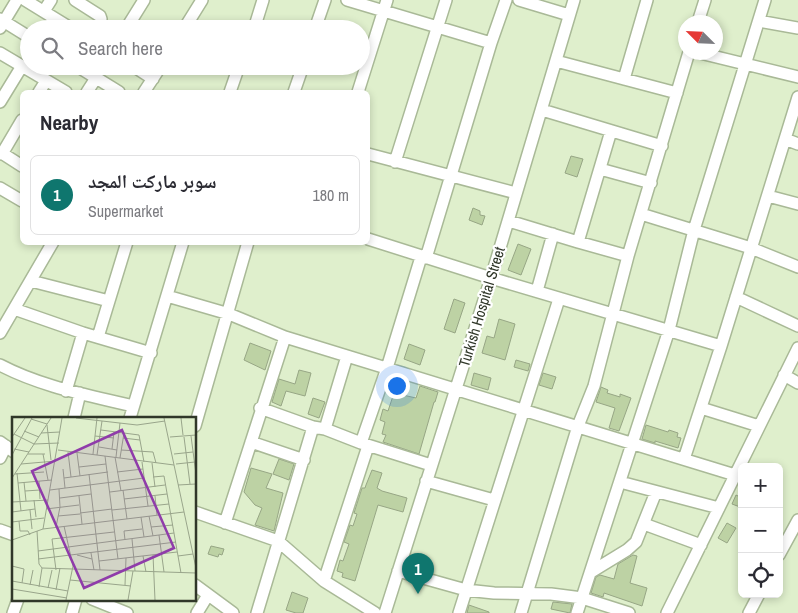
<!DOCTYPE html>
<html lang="en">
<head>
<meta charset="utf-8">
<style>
  :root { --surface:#fff; --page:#f2f2f3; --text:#2b2b33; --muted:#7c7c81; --line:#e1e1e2; --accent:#0f766e }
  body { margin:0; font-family:"Archivo Narrow","Noto Naskh Arabic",sans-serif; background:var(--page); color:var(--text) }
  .controls { position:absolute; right:15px; bottom:15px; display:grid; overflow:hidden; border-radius:8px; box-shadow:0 2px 8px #0003 }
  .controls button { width:45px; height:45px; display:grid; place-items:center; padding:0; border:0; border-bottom:1px solid var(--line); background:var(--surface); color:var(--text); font:25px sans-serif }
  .compass { position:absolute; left:678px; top:15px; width:45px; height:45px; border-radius:50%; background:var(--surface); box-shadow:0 2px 8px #0003; rotate:294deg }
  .you { position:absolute; left:396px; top:385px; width:18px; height:18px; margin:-12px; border:4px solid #fff; border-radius:50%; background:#1a73e8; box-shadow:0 0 0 8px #1a73e833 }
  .badge { display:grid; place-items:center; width:32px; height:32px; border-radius:50%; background:var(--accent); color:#fff; font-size:16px; font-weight:700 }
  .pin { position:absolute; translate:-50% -41px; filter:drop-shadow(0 1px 2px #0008) }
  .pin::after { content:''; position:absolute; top:26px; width:18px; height:15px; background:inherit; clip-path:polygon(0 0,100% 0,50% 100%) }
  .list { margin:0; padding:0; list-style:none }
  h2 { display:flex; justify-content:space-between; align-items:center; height:65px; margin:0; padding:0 20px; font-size:21px }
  h2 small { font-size:16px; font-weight:400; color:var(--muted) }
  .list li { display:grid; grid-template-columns:32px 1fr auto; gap:15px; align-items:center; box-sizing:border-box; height:80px; margin:0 10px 10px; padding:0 10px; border:1px solid var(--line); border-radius:8px }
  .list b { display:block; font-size:19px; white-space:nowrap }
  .list p { margin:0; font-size:16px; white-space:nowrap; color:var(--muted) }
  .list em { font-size:16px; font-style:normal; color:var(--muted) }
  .icon { flex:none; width:28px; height:28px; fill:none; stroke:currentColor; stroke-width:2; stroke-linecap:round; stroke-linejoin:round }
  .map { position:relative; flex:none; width:798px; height:613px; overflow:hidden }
  .search { position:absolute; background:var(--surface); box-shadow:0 2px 8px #0003; left:20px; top:20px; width:350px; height:55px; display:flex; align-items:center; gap:12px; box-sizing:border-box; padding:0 18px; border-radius:28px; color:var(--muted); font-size:19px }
  .panel { position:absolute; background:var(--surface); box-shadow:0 2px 8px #0003; left:20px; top:90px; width:350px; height:155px; border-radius:8px }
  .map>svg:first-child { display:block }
  .building { fill:#bdd2a4; stroke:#97a685 }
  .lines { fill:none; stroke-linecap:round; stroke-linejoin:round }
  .minor-casing { stroke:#a9b997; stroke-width:14 }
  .minor { stroke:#fff; stroke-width:11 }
  .labels { text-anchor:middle; stroke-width:4.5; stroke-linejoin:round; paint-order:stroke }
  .street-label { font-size:15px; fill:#303729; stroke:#fff }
  .inset-road { fill:none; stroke:#99a58b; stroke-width:1 }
  .view { fill:#8f3caa; fill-opacity:0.15; stroke:#8f3caa; stroke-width:2.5 }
  .inset-edge { fill:none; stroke:#303729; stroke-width:2.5 }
</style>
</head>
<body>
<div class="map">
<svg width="798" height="613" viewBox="0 0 798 613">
  <rect width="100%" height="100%" fill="#dfefcc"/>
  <path class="building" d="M571 156 583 159 577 177 565 173Z
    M473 208 480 211V215L485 216 482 225 469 220Z
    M518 244 531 249 521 275 508 270Z
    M454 299 465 303 455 333 444 329Z
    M499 319 515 324 505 360 482 353 487 336 494 338Z
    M250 343 271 351 265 370 244 360Z
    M409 344 425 350 420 365 404 359Z
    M516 360 530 364 528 371 514 367Z
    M299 370 311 373 305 396 286 391 281 406 272 402 279 379 295 384Z
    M474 373 491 378 488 390 471 385Z
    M543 373 556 377 552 389 539 385Z
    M420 386 438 392 435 402H434L419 454 383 442 386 435 382 434 385 422 380 420 383 409 388 411 394 393 416 398Z
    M601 387 608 390 607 393 620 397V394L631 398 619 431 609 428 615 408 596 402Z
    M313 398 325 402 319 418 308 414Z
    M646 425 668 432 669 430 678 433 677 437 681 438 678 448 655 441V443L642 439Z
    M279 459 294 464 289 480 273 474Z
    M251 468 272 474 266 488 283 493 274 531 255 525 262 508 255 505 244 492Z
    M372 470 382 473 377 488 382 491 407 498 403 512 378 505 355 581 342 577 343 573 337 571 340 560 343 561 349 544 344 542 350 525 353 526 357 514 354 513 362 488H365L366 485Z
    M736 495 742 498 740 507 732 504Z
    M727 523 736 528 727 543 718 538Z
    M211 546 224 549 222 555 219 554 218 557 208 554Z
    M633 555 637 556 630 583 647 588 642 606 604 593 603 597 591 593 596 577 600 575 614 579 618 564Z
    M292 592 308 598 303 613H296L286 610Z
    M553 602 572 604 570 613 551 609Z
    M469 605 489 612V613H467Z"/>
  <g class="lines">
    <g class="minor-casing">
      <path id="minor" d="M25 0 72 29
        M75 0 100 16 101 19 96 29
        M347 0 491 43
        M519 0 569 15
        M44 11 51 0
        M0 19 29 37
        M759 21 798 28
        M698 22 705 0
        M0 28 17 0
        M126 29 144 0
        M184 29 202 0
        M254 29 263 0
        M315 29 325 0
        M696 52 798 77
        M0 53 66 92
        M556 61 677 93
        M77 66 119 92
        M133 66 153 79
        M624 79 647 0
        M39 92 46 81
        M87 92 96 78
        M144 92 161 66
        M230 92 239 66
        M294 92 303 66
        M358 92 387 0
        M0 102 22 66
        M542 110 662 146
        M611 131 578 242 628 256
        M785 139 798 144
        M0 152 22 166
        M2 154 22 120
        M368 154 516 193
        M395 162 446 0
        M600 169 651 183
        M0 188 22 201
        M768 196 798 204
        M641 214 751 248 798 267
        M509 221 578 242
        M368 239 491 278 721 346
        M426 258 491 43 506 0
        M31 281 109 301
        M537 291 553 234
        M167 296 229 314 285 337 735 475
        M736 297 798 326
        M14 309 83 333 151 353
        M0 333 53 242
        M98 337 127 242
        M0 365C42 387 88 395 133 406
        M784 375 798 383
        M66 391 83 333
        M260 408 313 427 325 429 361 443 431 465
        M701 408 759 426
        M74 418 80 393
        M130 418 183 242
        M195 426 248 242
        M325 429 347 356
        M0 442 14 452
        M251 442 304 460
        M361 443 387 368 421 257
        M0 458 6 446
        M684 459 721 346 798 97
        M426 481 494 500
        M620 482 719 508
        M195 512 278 541 324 581 375 613
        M225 523 285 337
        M644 524 701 545
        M0 530 14 535
        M779 555 798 520
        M398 571 466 590 494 593 551 594 582 598 629 613
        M591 572 627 550 636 542 656 492
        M324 581 368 446
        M195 585 233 613
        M92 599 127 613
        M13 613 18 599
        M72 613 76 599
        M197 613 208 595
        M257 613 313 427
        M385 613 491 278 574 0
        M459 613 559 299
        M521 613 578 426 594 386 628 256 689 52
        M577 613 669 330 694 230 765 0
        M667 613 798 348
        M749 613 759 594"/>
    </g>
    <use href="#minor" class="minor"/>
  </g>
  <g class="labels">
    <g class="street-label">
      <text transform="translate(482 307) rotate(-73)" y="5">Turkish Hospital Street</text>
    </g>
  </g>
  <g transform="translate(12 417)">
    <rect width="184" height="184" fill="#dfefcc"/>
    <path class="inset-road" d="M64 1 125 8 153 4M152 1 184 151M169 1 171 18M19 2 35 7M35 8 39 43M89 13 127 18 132 45M12 14 27 20M29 16 48 15M2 17 22 27 47 26M83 19 102 21M179 19 184 57M0 20 13 1M158 20 184 18M172 20 178 67M111 21 128 23M87 30 105 33M2 32 17 35M100 32 102 15M46 33 162 48M109 33 141 35 144 46M56 35 59 60M65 36 68 59M16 37H33M31 37 36 63M81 37 85 1M162 37 181 35M0 38 20 1M85 38 90 4M93 39 106 142M103 40 109 74M104 40 108 6M108 41 112 16M130 45 136 89M140 46 143 70M9 47 44 44M164 47 183 45M67 50 94 47M51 52 53 71M105 55 131 52M5 56 9 94M3 57 32 55M77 57 88 153M141 60 152 59 169 156M0 61 39 1M52 61 96 55M27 64 28 82M12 65 14 84M6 66 40 63M166 68 184 67M38 73 132 61M111 73 115 102M13 74 28 73M98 75 153 68M67 79 70 107M143 79 145 98M48 81 79 77M112 82 155 77M22 83 24 100M0 85 36 83M34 92 67 88M18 93 20 112M100 93 157 87M0 95 23 92M68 96 100 92M46 99 68 97M137 99 141 119M129 100 132 120M7 104 8 114H16L18 118M0 105 32 101M52 109 61 149 54 183M44 110 48 90 47 72M139 110 161 108M31 112 50 1M25 114 27 147 30 151 184 156M147 118 152 155M120 122 123 154M0 123 31 112 172 95M113 123 112 114 130 112M26 134 162 116M79 136 82 153M65 138 80 142M141 138 143 183M131 139 134 155M166 139 181 137M26 142 164 125M87 144 165 135M0 149 12 152 10 166M44 153 40 122 102 115M58 163 119 169M0 164 56 174M18 168 21 153M113 168 114 141M27 170 30 151M36 171 40 153M0 172 55 181M44 173 48 151M116 183 121 154"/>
    <path class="view" d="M110 13 162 131 72 171 20 54Z"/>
    <rect width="184" height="184" class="inset-edge"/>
  </g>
</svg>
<div class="controls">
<button>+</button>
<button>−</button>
<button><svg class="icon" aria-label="locate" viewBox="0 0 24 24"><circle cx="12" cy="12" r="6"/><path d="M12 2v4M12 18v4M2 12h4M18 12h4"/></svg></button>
</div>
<svg class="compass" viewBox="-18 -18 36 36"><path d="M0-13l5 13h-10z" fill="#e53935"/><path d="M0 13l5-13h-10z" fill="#7c7c81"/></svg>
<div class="you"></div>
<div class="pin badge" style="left:418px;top:594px">1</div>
<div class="search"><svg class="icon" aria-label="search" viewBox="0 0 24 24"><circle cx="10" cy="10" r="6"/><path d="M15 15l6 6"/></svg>Search here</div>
<section class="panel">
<h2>Nearby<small></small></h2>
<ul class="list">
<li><span class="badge">1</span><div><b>سوبر ماركت المجد</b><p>Supermarket</p></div><em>180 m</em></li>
</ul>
</section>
</div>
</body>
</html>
